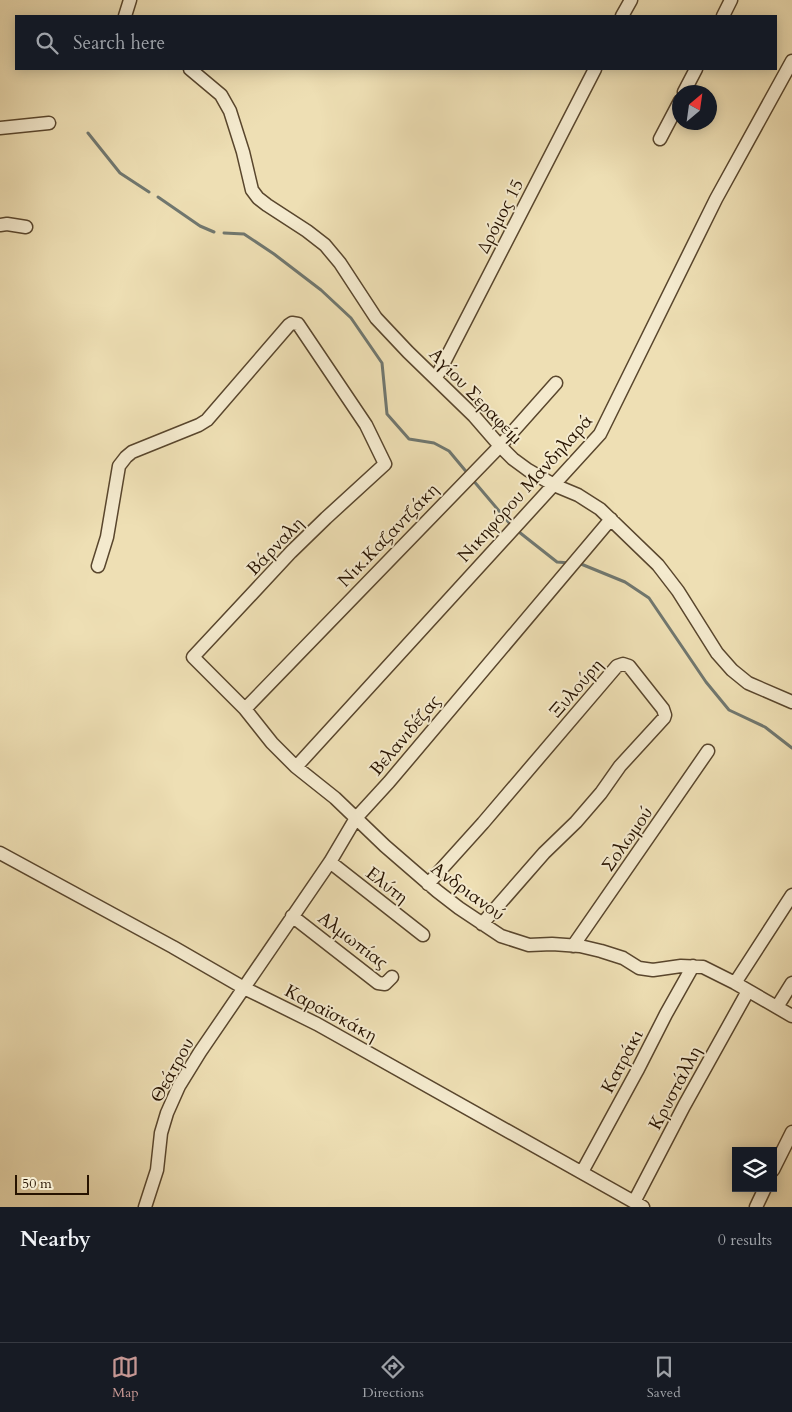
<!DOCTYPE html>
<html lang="en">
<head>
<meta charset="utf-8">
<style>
  :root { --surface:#171b24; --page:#20242c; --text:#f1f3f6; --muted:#9ea1a6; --line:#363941; --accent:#c59692 }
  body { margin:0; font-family:Cardo,serif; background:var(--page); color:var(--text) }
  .controls { position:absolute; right:15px; bottom:15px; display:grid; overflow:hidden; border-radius:0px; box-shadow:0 2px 12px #0003 }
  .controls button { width:45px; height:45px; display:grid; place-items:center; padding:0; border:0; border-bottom:1px solid var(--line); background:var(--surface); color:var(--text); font:25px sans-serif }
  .compass { position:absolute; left:672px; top:85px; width:45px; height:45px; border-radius:50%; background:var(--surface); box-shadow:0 2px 12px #0003; rotate:29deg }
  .scale { position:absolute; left:15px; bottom:12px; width:74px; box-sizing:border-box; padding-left:5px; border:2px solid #271300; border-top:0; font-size:14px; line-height:18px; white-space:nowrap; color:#271300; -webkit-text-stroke:4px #f4eace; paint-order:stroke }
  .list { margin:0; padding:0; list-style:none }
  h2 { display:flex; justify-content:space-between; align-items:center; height:65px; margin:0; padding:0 20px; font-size:21px }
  h2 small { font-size:16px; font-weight:400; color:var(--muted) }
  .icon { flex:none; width:28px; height:28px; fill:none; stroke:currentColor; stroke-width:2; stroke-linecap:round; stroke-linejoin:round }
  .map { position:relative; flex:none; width:792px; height:1207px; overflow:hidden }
  .search { position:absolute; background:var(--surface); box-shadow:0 2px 12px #0003; left:15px; right:15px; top:15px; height:55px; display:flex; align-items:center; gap:12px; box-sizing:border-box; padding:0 18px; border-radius:0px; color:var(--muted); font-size:19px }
  .sheet { height:135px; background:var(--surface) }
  nav { display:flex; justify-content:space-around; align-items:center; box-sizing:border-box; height:70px; border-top:1px solid var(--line); background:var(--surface); font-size:14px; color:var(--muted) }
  nav a { display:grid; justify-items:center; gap:2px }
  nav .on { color:var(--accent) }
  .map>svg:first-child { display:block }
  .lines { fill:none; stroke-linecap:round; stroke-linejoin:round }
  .stream { stroke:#70776f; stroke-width:3 }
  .minor-casing { stroke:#59462d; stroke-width:15 }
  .minor { stroke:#f4eace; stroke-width:12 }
  .labels { text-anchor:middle; stroke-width:4; stroke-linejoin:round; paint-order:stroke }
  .street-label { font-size:18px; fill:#271300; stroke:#f4eace }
</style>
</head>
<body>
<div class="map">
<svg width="792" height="1207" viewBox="0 0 792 1207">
  <rect width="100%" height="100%" fill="#eedfb4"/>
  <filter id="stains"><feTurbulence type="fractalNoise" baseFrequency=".004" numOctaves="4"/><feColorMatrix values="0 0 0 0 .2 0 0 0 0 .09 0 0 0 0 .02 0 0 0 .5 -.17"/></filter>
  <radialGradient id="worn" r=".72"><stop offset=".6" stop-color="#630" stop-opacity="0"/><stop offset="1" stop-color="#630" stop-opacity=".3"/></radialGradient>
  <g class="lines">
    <path class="stream" d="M88 133 120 173 149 192
      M158 197 200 226 214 232
      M224 233 244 234 274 254 321 290 351 318 382 363 387 414 409 439 434 443 449 451 469 475
      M472 479 511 525
      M519 532 557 562 570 563
      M581 564 625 582 649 598 706 682 729 710 765 727 792 748"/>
    <g class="minor-casing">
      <path id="minor" d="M125 16 130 0
        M622 16 631 0
        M723 16 731 0
        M190 69 221 95 230 111 243 152 252 190 258 198 267 205 307 231 325 245 340 263 376 318 408 352 474 416 500 446 513 459 528 470 554 485 578 495 600 509 658 565 678 591 717 653 732 670 748 683 792 702
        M684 92 696 69
        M0 128 49 123
        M660 139 680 101
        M0 225 7 224 26 227
        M436 378 595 69
        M98 566 107 537 119 466 126 457 132 452 199 425 207 420 289 325 292 323 298 324 366 425 385 464 326 518 291 552 193 657 245 709 272 743 296 767 335 798 385 846 437 891 459 908 501 936 529 945 552 944 580 946 601 951 623 958 639 968 653 970 681 966 703 967 735 983 792 1016
        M245 709 500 446 556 383
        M296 767 600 434 716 199 792 61
        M0 853 173 947 244 988 317 1024 643 1207
        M330 862 423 935
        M428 884 483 823 617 666 623 664 629 666 663 709 665 715 664 718 620 766 601 793 576 822 544 853 482 924
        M292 916 378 983 385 984 392 977
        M573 946 708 751
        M735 983 792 895
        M777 1007 792 983
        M773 1170 792 1132
        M582 1172 637 1071 666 1014 693 966
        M634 1202 684 1106 748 991
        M145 1207 157 1170 161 1133 167 1113 179 1086 200 1052 330 862 356 818 389 782 611 519
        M756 1207 765 1188"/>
    </g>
    <use href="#minor" class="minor"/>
  </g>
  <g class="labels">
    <g class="street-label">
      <text transform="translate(500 216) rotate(-63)" y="6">Δρόμος 15</text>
      <text transform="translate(476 396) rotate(46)" y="6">Αγίου Σεραφείμ</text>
      <text transform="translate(525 488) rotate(-48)" y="6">Νικηφόρου Μανδηλαρά</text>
      <text transform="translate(388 535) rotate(-46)" y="6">Νικ.Καζαντζάκη</text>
      <text transform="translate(275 546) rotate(-46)" y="6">Βάρναλη</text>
      <text transform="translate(576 688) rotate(-49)" y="6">Ξυλούρη</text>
      <text transform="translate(405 735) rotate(-50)" y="6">Βελανιδέζας</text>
      <text transform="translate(627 839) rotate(-55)" y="6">Σολωμού</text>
      <text transform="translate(387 885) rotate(38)" y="6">Ελύτη</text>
      <text transform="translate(468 891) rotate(36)" y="6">Ανδριανού</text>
      <text transform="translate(353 940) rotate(37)" y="6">Αλμωπίας</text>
      <text transform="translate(331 1013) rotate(28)" y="6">Καραϊσκάκη</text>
      <text transform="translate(622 1061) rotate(-62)" y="6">Κατράκι</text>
      <text transform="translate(172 1070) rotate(-61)" y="6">Θεάτρου</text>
      <text transform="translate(675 1088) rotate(-62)" y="6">Κρυστάλλη</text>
    </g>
  </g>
  <rect width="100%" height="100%" filter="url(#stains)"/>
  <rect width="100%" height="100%" fill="url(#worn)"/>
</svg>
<div class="controls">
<button><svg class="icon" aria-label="layers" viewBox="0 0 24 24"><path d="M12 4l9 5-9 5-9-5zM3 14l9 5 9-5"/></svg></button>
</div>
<svg class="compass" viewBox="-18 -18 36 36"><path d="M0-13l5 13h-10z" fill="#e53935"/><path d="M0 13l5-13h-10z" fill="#9ea1a6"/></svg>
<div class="scale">50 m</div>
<div class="search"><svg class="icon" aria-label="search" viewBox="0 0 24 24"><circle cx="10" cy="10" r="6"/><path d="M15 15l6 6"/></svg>Search here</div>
</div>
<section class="sheet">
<h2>Nearby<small>0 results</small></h2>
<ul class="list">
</ul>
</section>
<nav>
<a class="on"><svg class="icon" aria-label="map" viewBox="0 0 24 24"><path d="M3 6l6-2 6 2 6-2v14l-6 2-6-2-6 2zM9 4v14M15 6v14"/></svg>Map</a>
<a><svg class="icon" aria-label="directions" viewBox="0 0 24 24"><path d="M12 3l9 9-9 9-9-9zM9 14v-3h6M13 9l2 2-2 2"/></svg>Directions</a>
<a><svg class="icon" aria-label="saved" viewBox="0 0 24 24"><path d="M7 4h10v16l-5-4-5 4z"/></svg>Saved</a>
</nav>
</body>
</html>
